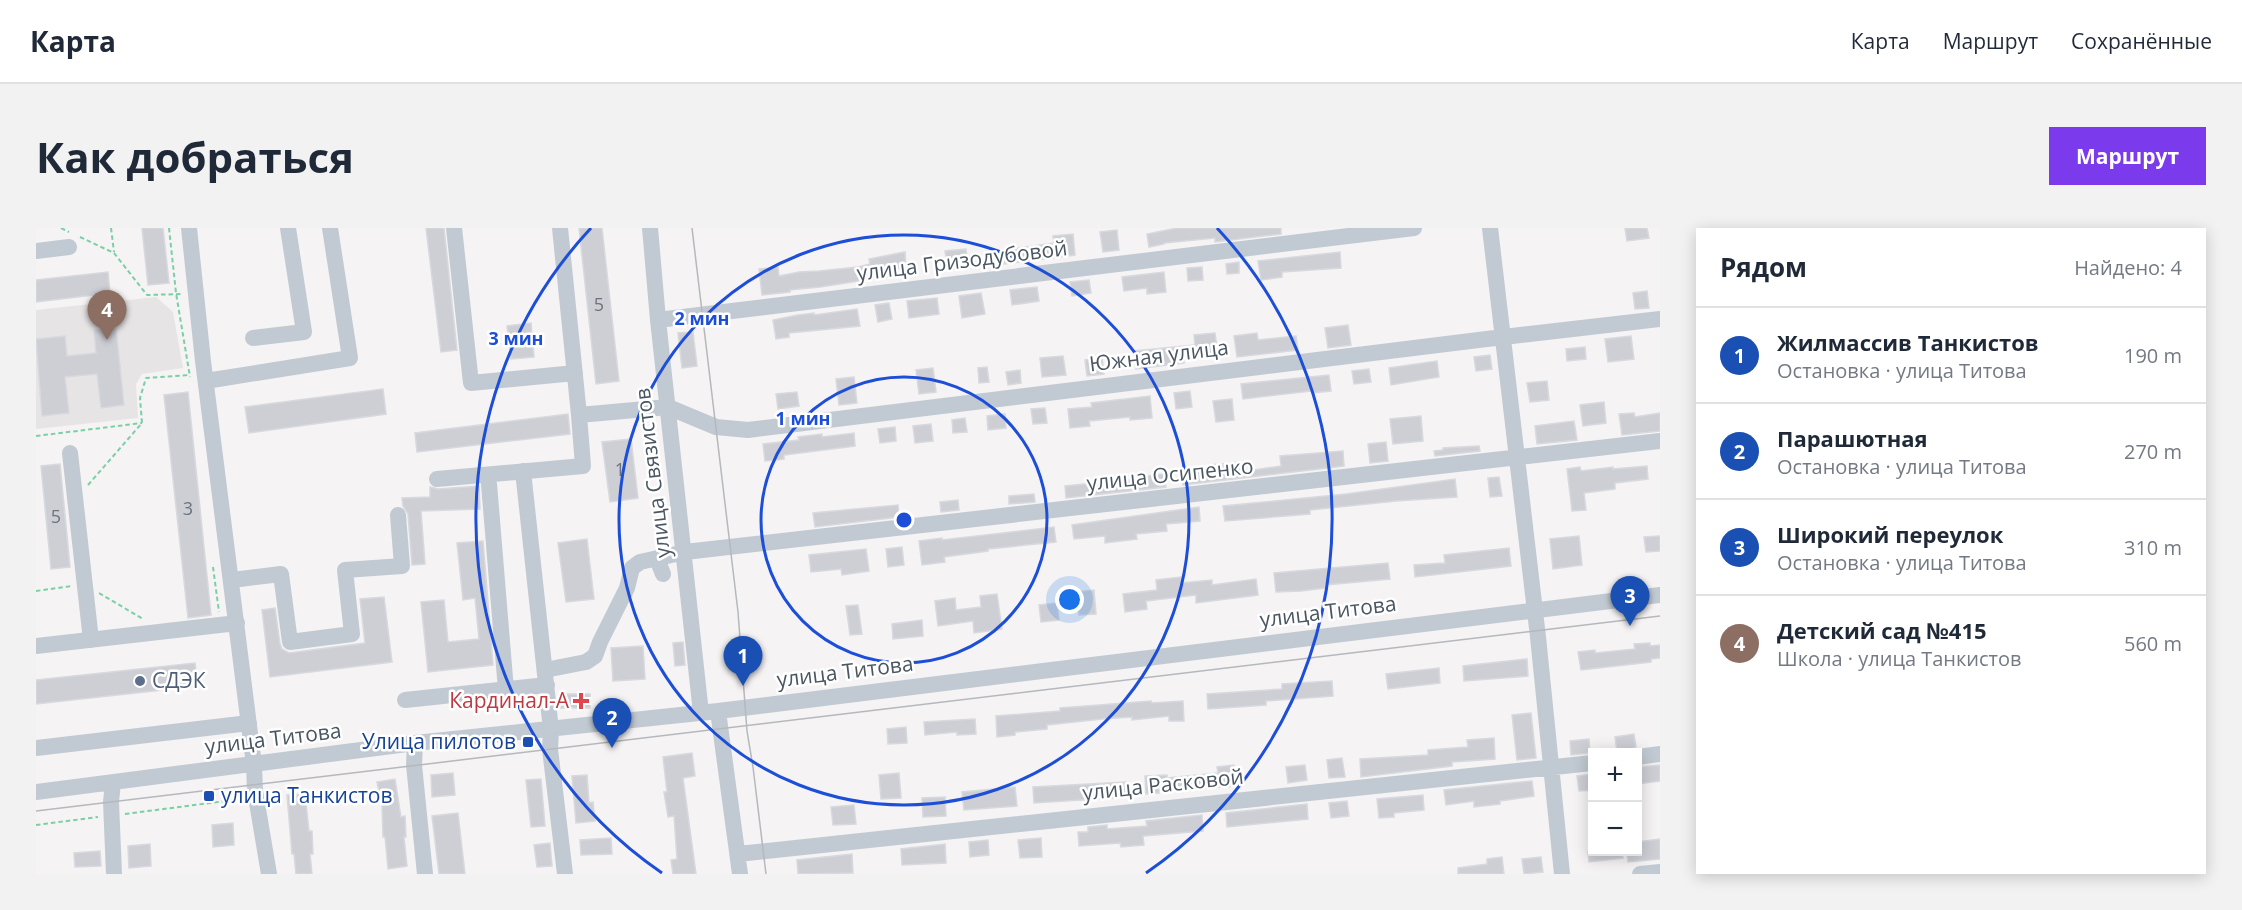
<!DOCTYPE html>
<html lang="ru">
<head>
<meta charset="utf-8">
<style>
  :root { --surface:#fff; --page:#f2f2f3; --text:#1f2937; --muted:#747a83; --line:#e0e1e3; --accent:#7c3aed }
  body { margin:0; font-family:"Open Sans",sans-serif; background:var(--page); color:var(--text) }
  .controls { position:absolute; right:18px; bottom:18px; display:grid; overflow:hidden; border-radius:0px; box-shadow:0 3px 15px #0003 }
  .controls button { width:54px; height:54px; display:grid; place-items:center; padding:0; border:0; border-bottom:2px solid var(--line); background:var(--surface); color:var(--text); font:30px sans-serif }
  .you { position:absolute; left:1034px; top:372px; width:21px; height:21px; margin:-15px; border:4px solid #fff; border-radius:50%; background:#1a73e8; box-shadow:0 0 0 9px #1a73e833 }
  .badge { display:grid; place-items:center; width:39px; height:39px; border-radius:50%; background:var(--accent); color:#fff; font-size:20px; font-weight:700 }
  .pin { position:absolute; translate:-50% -50px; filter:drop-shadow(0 2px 3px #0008) }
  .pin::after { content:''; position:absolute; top:32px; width:21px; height:18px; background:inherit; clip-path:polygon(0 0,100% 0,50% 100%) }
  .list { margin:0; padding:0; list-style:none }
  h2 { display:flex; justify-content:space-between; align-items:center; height:78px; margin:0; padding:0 24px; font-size:26px }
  h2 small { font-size:20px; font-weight:400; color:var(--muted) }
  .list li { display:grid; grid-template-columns:39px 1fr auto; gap:18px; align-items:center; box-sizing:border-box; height:96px; padding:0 24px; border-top:2px solid var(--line) }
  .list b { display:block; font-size:22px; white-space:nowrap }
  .list p { margin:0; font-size:20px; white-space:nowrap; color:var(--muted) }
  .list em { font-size:20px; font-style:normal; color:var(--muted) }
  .map { position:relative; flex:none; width:1624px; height:646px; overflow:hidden; border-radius:0px }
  header { display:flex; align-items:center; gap:36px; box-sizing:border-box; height:84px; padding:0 30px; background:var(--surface); border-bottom:2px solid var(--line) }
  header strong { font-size:28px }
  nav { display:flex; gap:33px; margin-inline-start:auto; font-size:21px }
  .intro { display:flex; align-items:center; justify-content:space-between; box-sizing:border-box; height:144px; padding:0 36px }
  h1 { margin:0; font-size:42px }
  .button { padding:15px 27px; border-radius:0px; background:var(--accent); color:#fff; font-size:21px; font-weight:700 }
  main { display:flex; gap:36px; padding:0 36px }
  aside { flex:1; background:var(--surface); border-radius:0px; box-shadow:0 3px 15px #0003 }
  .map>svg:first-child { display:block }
  .education { fill:#e6e4e5 }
  .building { fill:#cdcfd5; stroke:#d7d9de; stroke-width:1.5 }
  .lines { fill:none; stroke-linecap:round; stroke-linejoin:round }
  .path { stroke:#7ad0a6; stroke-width:2; stroke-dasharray:4.5 3; stroke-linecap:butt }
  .minor { stroke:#c1cad2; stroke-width:16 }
  .tram { stroke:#b5b8bd; stroke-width:1.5 }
  .ring { fill:none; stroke:#1d4ed8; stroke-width:3 }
  .service-dot { fill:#5c6f8a; stroke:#fff; stroke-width:2 }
  .health-dot { fill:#e0444e; stroke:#fff; stroke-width:2 }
  .transit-dot { fill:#1a4fb4; stroke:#fff; stroke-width:2 }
  .labels { text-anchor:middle; stroke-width:5; stroke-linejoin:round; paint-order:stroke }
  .number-label { font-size:18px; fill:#6b747e }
  .street-label { font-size:21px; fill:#4a5661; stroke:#fff }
  .service-label { font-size:21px; fill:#4e5e75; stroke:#fff; text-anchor:start }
  .health-label { font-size:21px; fill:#be3a42; stroke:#fff; text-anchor:end }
  .transit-label { font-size:21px; fill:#164399; stroke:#fff; text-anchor:end }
  .centre { fill:#1d4ed8; stroke:#fff; stroke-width:3 }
  .ring-label { font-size:18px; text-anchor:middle; font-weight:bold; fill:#1d4ed8; stroke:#fff; stroke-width:5; stroke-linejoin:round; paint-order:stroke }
</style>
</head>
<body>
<header>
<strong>Карта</strong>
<nav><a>Карта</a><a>Маршрут</a><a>Сохранённые</a></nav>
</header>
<div class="intro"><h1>Как добраться</h1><a class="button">Маршрут</a></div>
<main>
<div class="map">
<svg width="1624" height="646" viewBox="0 0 1624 646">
  <rect width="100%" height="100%" fill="#f5f3f3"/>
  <path class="education" d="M120 69 137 84 147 140 106 146 100 156 102 190 0 201V82Z"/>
  <path class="building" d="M106 0H127L133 55 112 57Z
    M390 0H408L421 122 405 124Z
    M543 0H566L583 153 560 156Z
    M1141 0H1245V6L1179 14V10L1128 15V16L1113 19 1111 6Z
    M1589 0H1611L1613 10 1591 13Z
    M1081 2 1083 22 1067 24 1064 4Z
    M1037 6 1039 27 952 38 950 25 1018 15 1017 8Z
    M930 21 932 39 912 42 909 23Z
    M869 24 870 41 854 42 855 48 784 59 754 62V64L726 67 723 41 742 39 743 48 763 44 783 43 822 39 834 36 833 31Z
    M1304 24 1305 40 1246 44V49L1225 52 1222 33Z
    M1203 34V45L1191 46 1190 36Z
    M1166 39 1167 52 1152 53 1151 40Z
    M72 44 74 65 0 74V52Z
    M1128 44 1130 64 1111 66V60L1088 63 1086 49Z
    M1053 52 1055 65 1036 68 1034 54Z
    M1001 59 1003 73 976 77 974 62Z
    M1611 63 1613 80 1599 81 1597 65Z
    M945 65 949 86 926 90 923 68Z
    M901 70 903 86 873 90 871 73Z
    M853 75 856 91 842 94 839 77Z
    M821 81 824 98 753 105V109L740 111 737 92 762 87 778 85V87Z
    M495 95 498 129 475 131 471 98Z
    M1312 97 1315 117 1292 120 1289 100Z
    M80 100 88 177 65 180 61 146 29 149 33 185 6 188 0 111 29 108 31 128 60 125 58 102Z
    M657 104 661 138 646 140 642 105Z
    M1179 105 1182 127 1148 131V135L1100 141 1098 123 1159 117 1158 107Z
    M1221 105 1222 112 1260 108 1262 122 1201 129 1198 108Z
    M1595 108 1598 131 1572 134 1569 111Z
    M1549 119 1550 131 1531 133 1530 121Z
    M1454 127 1456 141 1440 143 1438 129Z
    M1027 128 1030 147 1006 149 1004 130Z
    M1066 130 1068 146 1051 148 1049 132Z
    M1401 133 1403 149 1355 157 1353 140Z
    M951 139 953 154 943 155 942 140Z
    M897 140 900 164 883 166 880 142Z
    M1333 141 1335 154 1318 156 1316 143Z
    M984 142 985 155 972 157 970 144Z
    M1293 147 1295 163 1276 165 1275 163 1207 171 1205 156Z
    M818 149 821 175 803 177 800 151Z
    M1511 153 1513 172 1494 174 1491 155Z
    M347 161 350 186 213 205 209 179Z
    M1154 163 1156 179 1140 181 1138 165Z
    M152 164 175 387 152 390 128 167Z
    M761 164 763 178 742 181 740 166Z
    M1114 168 1116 190 1094 192V189L1053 193 1054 198 1034 200 1032 181 1056 179 1055 175Z
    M1196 171 1198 192 1180 194 1177 173Z
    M1568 174 1570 195 1547 198 1544 177Z
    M1009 180 1011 195 997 196 995 181Z
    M1598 185 1599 189 1624 185V203L1586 207 1583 186Z
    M532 186 534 206 381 224 379 205Z
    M969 186 970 200 952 202 951 188Z
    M1385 188 1387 213 1357 216 1354 191Z
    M929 190 931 204 917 205 916 192Z
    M1538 193 1541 212 1501 216 1499 198Z
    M895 196 897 213 879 215 877 198Z
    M859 199 860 213 844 215 842 201Z
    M818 205 819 218 748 227V231L729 233 727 216 763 212 762 209 786 206V209Z
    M595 211 602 270 574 274 566 214Z
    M1350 214 1352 233 1334 235 1332 216Z
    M1443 218 1444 223 1399 228 1398 223 1407 222V220Z
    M1307 223 1308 238 1147 257 1146 243 1174 239V237L1204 234 1205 244 1245 238 1244 228Z
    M24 236 34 339 15 341 5 238Z
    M1611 238 1612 251 1579 255V261L1548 265 1550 282 1536 283 1531 241 1544 239 1545 243 1577 239V241Z
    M1128 246 1130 259 1030 270 1029 258 1101 251V249Z
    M1463 249 1466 268 1454 269 1452 250Z
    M1419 251 1421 269 1360 273 1274 282V286L1189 293 1187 278 1310 266Z
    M443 258 444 281 385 283 389 336 376 337 372 286 367 278 366 270 394 269V259L402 261Z
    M998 266 999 274 973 276V268Z
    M922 272 923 282 905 284 904 274Z
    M862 277 863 289 779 299 777 285Z
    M1163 279 1164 293 1130 296 1131 303 1100 306 1101 311 1069 315V308L1038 311 1036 297Z
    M1018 299 1020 314 952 321V323L908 329 909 334 886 337 883 313 906 310V312Z
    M1543 308 1546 337 1517 341 1514 311Z
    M1624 308V323L1610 324 1608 309Z
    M551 311 558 371 530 374 522 315Z
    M447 313 457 437 392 444 385 374 408 372 412 414 443 411 439 370 427 372 421 315Z
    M866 319 868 337 852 339 850 321Z
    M1473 320 1475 338 1379 349 1378 337 1409 335 1408 327Z
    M830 321 833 343 806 347 805 341 775 344 773 327Z
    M1352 335 1354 351 1289 357V360L1265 363 1240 364 1238 345Z
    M1145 349V355L1176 352V357L1220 351 1222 367 1160 375V367L1110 373 1111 381 1089 384 1087 366 1121 362 1120 352Z
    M1058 362 1060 386 1043 387 1041 364Z
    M961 366 966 401 938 405 937 393 902 398 899 373 919 370 920 382 945 379 944 368Z
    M348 369 356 434 234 449 226 382 239 380 244 416 246 421 253 425 329 415 324 371Z
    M1021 375 1023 392 1005 394 1003 377Z
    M822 377 826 406 814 407 810 378Z
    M886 392 887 408 857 411 856 396Z
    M647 414 649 437 639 438 637 415Z
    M1614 415V418L1624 417V430L1615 431V434L1545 442 1542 424 1559 422V425L1599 421 1598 416Z
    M607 418 609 451 577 453 575 420Z
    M1491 431 1492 448 1428 453 1427 438Z
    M159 435 162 458 0 476V452Z
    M1403 440 1404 455 1352 461 1350 446Z
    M1296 453 1297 468 1230 473V477L1172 481 1171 466 1246 461V456Z
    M523 466H554V480H523Z
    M1115 473 1116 475 1147 473 1148 493H1133V488L1096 492V489L1066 491 1011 497V501L979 504V507L961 509 960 488 1024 483V480Z
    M1495 485 1500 530 1481 532 1476 487Z
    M939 491 940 506 921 507V504L889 507 888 494Z
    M870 499 871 515 852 516 851 501Z
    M1598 506 1600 519 1594 522 1581 524 1579 509Z
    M1458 510 1459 531 1416 534V538L1325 549 1324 531 1392 527V522L1432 519 1431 512Z
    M1553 511 1554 525 1535 527 1534 513Z
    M656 525 659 548 647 550 660 646H637L635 632 641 631 638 588 632 589 628 564H631L627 529Z
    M1306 530 1309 549 1293 550 1291 532Z
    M1198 537 1200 558 1142 562V559L1123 560V565L1110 566 1109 548 1131 547V550L1182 545 1181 539Z
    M1269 537 1271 552 1252 555 1250 539Z
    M1624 537V553L1602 556V539Z
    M417 545 419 567 396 569 395 547Z
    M863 545 865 570 845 571 843 547Z
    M1557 546V562L1543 563 1541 548Z
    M551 547 553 575 557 574 559 593 540 595 536 548Z
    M359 551 365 589 369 588 370 609H368L371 638 352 641 349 609H347L346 577 341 554Z
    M505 551 509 598 495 599 490 552Z
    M1496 553 1498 568 1464 573V576L1438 579V573L1410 577 1408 562Z
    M1090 554 1092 569 998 575 997 559Z
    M979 559 981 578 928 582 926 564Z
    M269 566 273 603H276L277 626H274L276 646H260L258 626H256L251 567Z
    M1387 567 1388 582 1358 585V589L1343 590 1341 571Z
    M909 569 910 588 887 589 886 570Z
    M1311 573 1313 588 1295 590 1293 575Z
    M1271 576 1272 591 1191 599 1190 585Z
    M818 577 820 596 797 597 795 579Z
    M422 585 429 646H403L396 588Z
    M1166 587 1167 603 1107 608 1108 617 1085 619 1084 615 1043 618 1042 604H1052V599L1071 597V601L1111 598 1110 593Z
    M197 595 198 617 177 619 176 597Z
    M575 610 576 626 545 627 544 612Z
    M1005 610 1006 629 984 630 982 612Z
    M1624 611V631L1592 634 1591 624H1602V614Z
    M952 612 953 627 934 629 933 614Z
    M514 615 516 638 501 639 498 617Z
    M114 616 115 638 93 640 92 618Z
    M909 616 910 635 866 637 865 621Z
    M64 623 65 638 39 639 38 625Z
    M1552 624H1586L1587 630 1553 634Z
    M816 626 817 645 762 646 761 632Z
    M1466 629 1468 646H1422V640L1451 636V631Z
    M1505 629 1507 644 1488 646 1486 631Z"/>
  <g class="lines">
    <path class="path" d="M25 0 33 4
      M75 0 78 24
      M133 0 140 65 154 149
      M44 9 78 25 111 67 146 66
      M0 208 106 195
      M52 257 106 195 104 170 110 150 153 147
      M177 339 183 384
      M0 363 36 358
      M63 365 107 391
      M89 586 205 571
      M0 597 62 589"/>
    <path class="minor" d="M153 0 167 133 218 537 219 563 233 646
      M418 0 435 155 539 145
      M524 0 543 187 632 179 680 199 712 202 1467 109 1624 91
      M614 0 622 92 665 485
      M1454 0 1502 409 1526 646
      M0 23 33 19
      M622 92 1378 0
      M217 110 268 104 252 0
      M170 153 314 130 294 0
      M34 225 55 412
      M487 243 515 502 514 521 529 646
      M401 251 547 238 543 187
      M453 256 470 462
      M621 331 627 346
      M196 352 245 346 254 414 316 406 309 342 366 338 362 287
      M0 418 201 395
      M509 442 550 434 559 428 564 414 591 360 596 340 604 334 649 324 1624 213
      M369 472 511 457
      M682 483 704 646
      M379 515 378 537 389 646
      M0 520 213 495
      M1602 529 1624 526
      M77 554 75 574 78 646
      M0 564 379 515 682 483 1624 367
      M702 626 1556 535
      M1604 646 1624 644"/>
    <path class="tram" d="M656 0 702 384 711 503 717 539 730 646
      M0 583 1624 388"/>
  </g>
  <g class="ring">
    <circle cx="868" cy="292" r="143"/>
    <circle cx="868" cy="292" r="285"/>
    <path d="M626 645A428 428 0 0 1 555 0M1181 0A428 428 0 0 1 1110 645"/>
  </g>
  <circle class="service-dot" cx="104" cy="453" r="6"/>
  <path class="health-dot" d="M542 464h6v6h6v6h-6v6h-6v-6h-6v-6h6z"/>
  <g class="transit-dot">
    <rect x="486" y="508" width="12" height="12" rx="3"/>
    <rect x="167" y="562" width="12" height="12" rx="3"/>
  </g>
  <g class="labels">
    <g class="number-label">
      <text x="563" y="83">5</text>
      <text x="584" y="248">1</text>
      <text x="152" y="287">3</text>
      <text x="20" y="295">5</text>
    </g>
    <g class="street-label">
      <text transform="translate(926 33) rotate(-7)" y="7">улица Гризодубовой</text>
      <text transform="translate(1123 128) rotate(-7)" y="7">Южная улица</text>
      <text transform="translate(617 245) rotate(-97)" y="7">улица Связистов</text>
      <text transform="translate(1134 247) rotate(-6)" y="7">улица Осипенко</text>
      <text transform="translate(1292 384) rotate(-7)" y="7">улица Титова</text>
      <text transform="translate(809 444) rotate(-7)" y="7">улица Титова</text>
      <text transform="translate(237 511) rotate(-7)" y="7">улица Титова</text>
      <text transform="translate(1127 557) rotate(-6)" y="7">улица Расковой</text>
    </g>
    <g class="service-label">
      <text x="116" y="460">СДЭК</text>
    </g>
    <g class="health-label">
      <text x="533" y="480">Кардинал-А</text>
    </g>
    <g class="transit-label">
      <text x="480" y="521">Улица пилотов</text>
      <text x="185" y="575" text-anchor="start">улица Танкистов</text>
    </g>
  </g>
  <circle cx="868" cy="292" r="9" class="centre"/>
  <g class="ring-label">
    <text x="666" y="97">2 мин</text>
    <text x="480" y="117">3 мин</text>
    <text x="767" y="197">1 мин</text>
  </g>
</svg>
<div class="controls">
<button>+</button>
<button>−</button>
</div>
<div class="you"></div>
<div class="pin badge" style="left:707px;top:458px;background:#1a4fb4">1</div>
<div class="pin badge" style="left:576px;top:520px;background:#1a4fb4">2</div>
<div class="pin badge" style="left:1594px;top:398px;background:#1a4fb4">3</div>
<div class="pin badge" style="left:71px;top:112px;background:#8d6e63">4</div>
</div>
<aside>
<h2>Рядом<small>Найдено: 4</small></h2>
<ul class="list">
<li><span class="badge" style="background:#1a4fb4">1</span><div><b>Жилмассив Танкистов</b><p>Остановка · улица Титова</p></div><em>190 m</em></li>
<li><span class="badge" style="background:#1a4fb4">2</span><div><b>Парашютная</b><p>Остановка · улица Титова</p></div><em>270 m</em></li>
<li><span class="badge" style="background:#1a4fb4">3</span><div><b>Широкий переулок</b><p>Остановка · улица Титова</p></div><em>310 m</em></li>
<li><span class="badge" style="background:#8d6e63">4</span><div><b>Детский сад №415</b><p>Школа · улица Танкистов</p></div><em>560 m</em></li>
</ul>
</aside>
</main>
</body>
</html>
